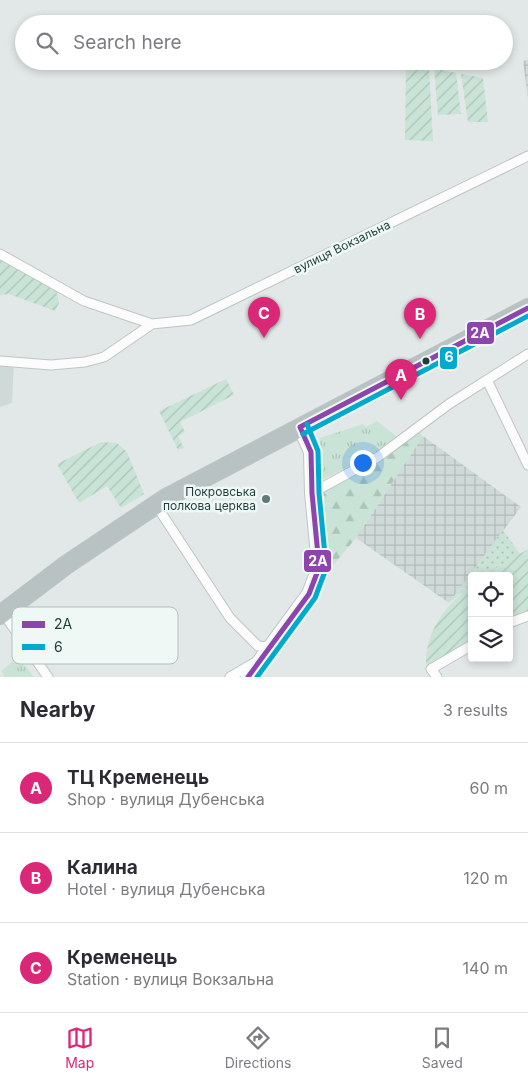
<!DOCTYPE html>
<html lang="en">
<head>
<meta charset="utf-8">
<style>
  :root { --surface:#fff; --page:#f2f2f3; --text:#2b2b33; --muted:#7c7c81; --line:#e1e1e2; --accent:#db2777 }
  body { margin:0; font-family:Inter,sans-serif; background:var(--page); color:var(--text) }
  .controls { position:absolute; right:15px; bottom:15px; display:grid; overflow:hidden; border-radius:5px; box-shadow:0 2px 8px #0003 }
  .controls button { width:45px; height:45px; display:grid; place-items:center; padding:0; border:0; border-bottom:1px solid var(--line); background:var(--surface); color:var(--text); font:25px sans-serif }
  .you { position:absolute; left:362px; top:462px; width:18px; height:18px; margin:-12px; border:4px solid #fff; border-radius:50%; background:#1a73e8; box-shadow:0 0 0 8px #1a73e833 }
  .badge { display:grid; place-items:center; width:32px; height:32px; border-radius:50%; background:var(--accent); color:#fff; font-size:16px; font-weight:700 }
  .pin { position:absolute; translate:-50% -41px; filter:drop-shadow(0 1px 2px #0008) }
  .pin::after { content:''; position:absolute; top:26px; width:18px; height:15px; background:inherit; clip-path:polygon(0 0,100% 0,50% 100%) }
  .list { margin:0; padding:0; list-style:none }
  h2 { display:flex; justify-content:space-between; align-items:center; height:65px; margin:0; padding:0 20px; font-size:21px }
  h2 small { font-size:16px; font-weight:400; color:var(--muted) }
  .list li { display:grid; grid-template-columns:32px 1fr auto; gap:15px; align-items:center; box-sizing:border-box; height:90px; padding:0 20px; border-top:1px solid var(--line) }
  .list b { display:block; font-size:19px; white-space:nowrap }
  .list p { margin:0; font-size:16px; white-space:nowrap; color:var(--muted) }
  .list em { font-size:16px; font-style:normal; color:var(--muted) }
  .icon { flex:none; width:28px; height:28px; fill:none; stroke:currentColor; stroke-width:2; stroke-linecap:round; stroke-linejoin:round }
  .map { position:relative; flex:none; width:528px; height:677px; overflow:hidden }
  .search { position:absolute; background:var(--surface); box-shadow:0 2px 8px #0003; left:15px; right:15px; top:15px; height:55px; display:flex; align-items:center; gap:12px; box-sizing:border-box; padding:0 18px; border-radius:28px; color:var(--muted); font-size:19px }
  .sheet { height:335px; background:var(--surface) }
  nav { display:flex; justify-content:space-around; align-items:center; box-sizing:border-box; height:70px; border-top:1px solid var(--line); background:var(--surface); font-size:14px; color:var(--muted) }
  nav a { display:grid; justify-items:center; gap:2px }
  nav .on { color:var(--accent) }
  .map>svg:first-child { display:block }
  .built { fill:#cfdad8 }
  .industrial { fill:url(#industrial-grid) }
  .grass { fill:url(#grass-dots) }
  .forest { fill:url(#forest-firs) }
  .park { fill:url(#park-tufts) }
  .garden { fill:url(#garden-furrows) }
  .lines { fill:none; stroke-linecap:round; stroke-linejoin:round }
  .street-casing { stroke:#bfc5c4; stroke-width:11 }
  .secondary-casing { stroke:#bdc6c5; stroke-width:16 }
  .highway-casing { stroke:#bbc5c4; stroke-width:20 }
  .street { stroke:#fbfcfb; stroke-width:9 }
  .secondary { stroke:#fbfcfb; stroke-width:14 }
  .highway { stroke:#b8c2c2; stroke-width:18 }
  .bus-1-casing { stroke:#eff8f5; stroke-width:9 }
  .bus-2-casing { stroke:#eff8f5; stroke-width:9 }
  .bus-1 { stroke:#8e44ad; stroke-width:5 }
  .bus-2 { stroke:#00a9ce; stroke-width:5 }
  .bus-dot { fill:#1e3d3b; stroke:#eff8f5; stroke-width:2 }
  .poi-dot { fill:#637977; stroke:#eff8f5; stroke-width:2 }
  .labels { text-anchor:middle; stroke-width:5; stroke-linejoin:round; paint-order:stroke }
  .street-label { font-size:12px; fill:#1e3d3b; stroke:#eff8f5 }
  .poi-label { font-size:12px; fill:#1e3d3b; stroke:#eff8f5; text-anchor:end }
  .key { fill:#eff8f5; stroke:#b0c0bd; stroke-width:1 }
  .key-label { font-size:14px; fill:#1e3d3b }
  .line-badge { stroke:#eff8f5; stroke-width:2 }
  .badge-label { font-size:14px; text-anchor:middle; font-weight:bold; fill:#fff }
</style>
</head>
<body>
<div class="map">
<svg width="528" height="677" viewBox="0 0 528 677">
  <defs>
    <pattern id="industrial-grid" width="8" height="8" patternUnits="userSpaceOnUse" patternTransform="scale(1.25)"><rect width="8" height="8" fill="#cfdad8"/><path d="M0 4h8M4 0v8" fill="none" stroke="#b1bcba"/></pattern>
    <pattern id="grass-dots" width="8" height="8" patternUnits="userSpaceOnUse" patternTransform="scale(1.25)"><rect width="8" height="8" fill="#c9e3d6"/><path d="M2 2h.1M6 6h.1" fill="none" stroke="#acc4b9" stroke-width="1.8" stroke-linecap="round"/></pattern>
    <pattern id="forest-firs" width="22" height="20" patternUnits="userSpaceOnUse" patternTransform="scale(1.25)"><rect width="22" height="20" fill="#c9e3d6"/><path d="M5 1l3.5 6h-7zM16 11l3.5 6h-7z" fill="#acc4b9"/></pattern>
    <pattern id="park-tufts" width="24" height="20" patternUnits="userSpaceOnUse" patternTransform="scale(1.25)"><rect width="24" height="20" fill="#c9e3d6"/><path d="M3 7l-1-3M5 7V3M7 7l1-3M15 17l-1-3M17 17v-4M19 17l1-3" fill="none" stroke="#acc4b9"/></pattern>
    <pattern id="garden-furrows" width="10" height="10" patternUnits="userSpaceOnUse" patternTransform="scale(1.25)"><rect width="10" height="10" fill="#c9e3d6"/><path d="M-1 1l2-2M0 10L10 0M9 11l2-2" fill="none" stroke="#acc4b9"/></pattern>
  </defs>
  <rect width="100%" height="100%" fill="#e2e8e7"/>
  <path class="built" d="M0 361H14L12 403 0 407Z"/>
  <path class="industrial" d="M528 60V99L523 61Z
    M423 436 521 507 449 603 356 538Z"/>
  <path class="grass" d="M503 530 520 554 483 576H472V584L449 603Z"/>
  <path class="forest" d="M415 430 423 436 356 538 309 594 317 573 312 493Z"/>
  <path class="park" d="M377 421 396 436 375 453 320 481V438L363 424 366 427Z
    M18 657 34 677H5L1 671Z"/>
  <path class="garden" d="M406 63 429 68 433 141 405 140Z
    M434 68 456 73 461 114 438 115Z
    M461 74 483 78 488 122H468Z
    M0 254 55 284 59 303 55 311 9 294 0 295Z
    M226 379 234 395 180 422 185 432 178 436 184 448 178 450 159 411Z
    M101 442 117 443 127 452 144 494 121 508 107 486 79 503 57 464Z
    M528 549V615L509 623V576H483Z
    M472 584V645L431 669 426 663C426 629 447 605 472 584Z"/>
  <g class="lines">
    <g class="street-casing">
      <path id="street" d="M0 254 84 301 152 324
        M0 361 51 365 85 362 104 357 152 324 191 320 528 156
        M487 380 528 465
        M312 493 378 457 449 404 528 354
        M156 505 230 618 258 646 270 647
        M3 613 48 677
        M509 623 528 616
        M230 677 254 663 258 664
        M437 677 431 669 472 645"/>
    </g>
    <g class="secondary-casing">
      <path id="secondary" d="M248 677 309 594 317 573 318 555 312 493 311 452 300 427"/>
    </g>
    <g class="highway-casing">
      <path id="highway" d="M0 615 66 565 166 498 528 308"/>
    </g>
    <use href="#street" class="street"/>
    <use href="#secondary" class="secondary"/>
    <use href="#highway" class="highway"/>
    <g class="bus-1-casing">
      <path id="bus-1" d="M300 427 528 308
        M248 677 309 594 317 573 318 555 312 493 311 452 300 427"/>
    </g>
    <g class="bus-2-casing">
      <path id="bus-2" d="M303 434 528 316
        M257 677 315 598 324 574 325 555 319 493 318 451 307 424"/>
    </g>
    <use href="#bus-1" class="bus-1"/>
    <use href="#bus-2" class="bus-2"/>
  </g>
  <circle class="bus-dot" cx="426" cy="361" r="4.5"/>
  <circle class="poi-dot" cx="266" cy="499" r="5"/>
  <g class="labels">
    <g class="street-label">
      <text transform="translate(342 247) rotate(-26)" y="4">вулиця Вокзальна</text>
    </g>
    <g class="poi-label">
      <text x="256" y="496">Покровська<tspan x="256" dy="14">полкова церква</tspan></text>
    </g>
  </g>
  <rect x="12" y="607" width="166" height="57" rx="8" class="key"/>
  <rect x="22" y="621" width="23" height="7" fill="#8e44ad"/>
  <rect x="22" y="644" width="23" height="6" fill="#00a9ce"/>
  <g class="key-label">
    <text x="54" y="629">2A</text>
    <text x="54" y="652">6</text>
  </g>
  <g class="line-badge">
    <rect x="466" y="321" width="29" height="24" rx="5" fill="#8e44ad"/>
    <rect x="439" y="346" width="19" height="24" rx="5" fill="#00a9ce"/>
    <rect x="303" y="549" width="29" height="24" rx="5" fill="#8e44ad"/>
  </g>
  <g class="badge-label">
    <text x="480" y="338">2A</text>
    <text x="449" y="362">6</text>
    <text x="318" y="566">2A</text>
  </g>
</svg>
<div class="controls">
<button><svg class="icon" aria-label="locate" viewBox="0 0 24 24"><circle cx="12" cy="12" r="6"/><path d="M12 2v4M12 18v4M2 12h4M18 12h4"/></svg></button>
<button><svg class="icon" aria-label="layers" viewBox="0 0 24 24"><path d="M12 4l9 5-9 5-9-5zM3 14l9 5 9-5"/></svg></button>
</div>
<div class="you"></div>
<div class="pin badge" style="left:401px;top:400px">A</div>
<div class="pin badge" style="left:420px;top:339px">B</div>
<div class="pin badge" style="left:264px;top:338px">C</div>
<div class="search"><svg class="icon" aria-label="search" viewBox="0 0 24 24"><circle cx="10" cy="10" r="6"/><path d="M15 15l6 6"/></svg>Search here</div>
</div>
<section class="sheet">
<h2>Nearby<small>3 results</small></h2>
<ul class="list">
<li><span class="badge">A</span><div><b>ТЦ Кременець</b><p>Shop · вулиця Дубенська</p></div><em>60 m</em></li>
<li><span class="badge">B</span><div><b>Калина</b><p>Hotel · вулиця Дубенська</p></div><em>120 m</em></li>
<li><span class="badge">C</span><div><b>Кременець</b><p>Station · вулиця Вокзальна</p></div><em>140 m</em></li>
</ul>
</section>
<nav>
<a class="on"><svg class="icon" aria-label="map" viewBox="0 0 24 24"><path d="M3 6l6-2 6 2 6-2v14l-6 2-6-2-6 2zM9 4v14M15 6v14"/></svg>Map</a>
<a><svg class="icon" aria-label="directions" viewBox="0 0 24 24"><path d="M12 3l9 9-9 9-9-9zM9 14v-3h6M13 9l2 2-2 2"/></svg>Directions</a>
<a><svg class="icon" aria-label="saved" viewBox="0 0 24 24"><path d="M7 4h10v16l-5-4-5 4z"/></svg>Saved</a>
</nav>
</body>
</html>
